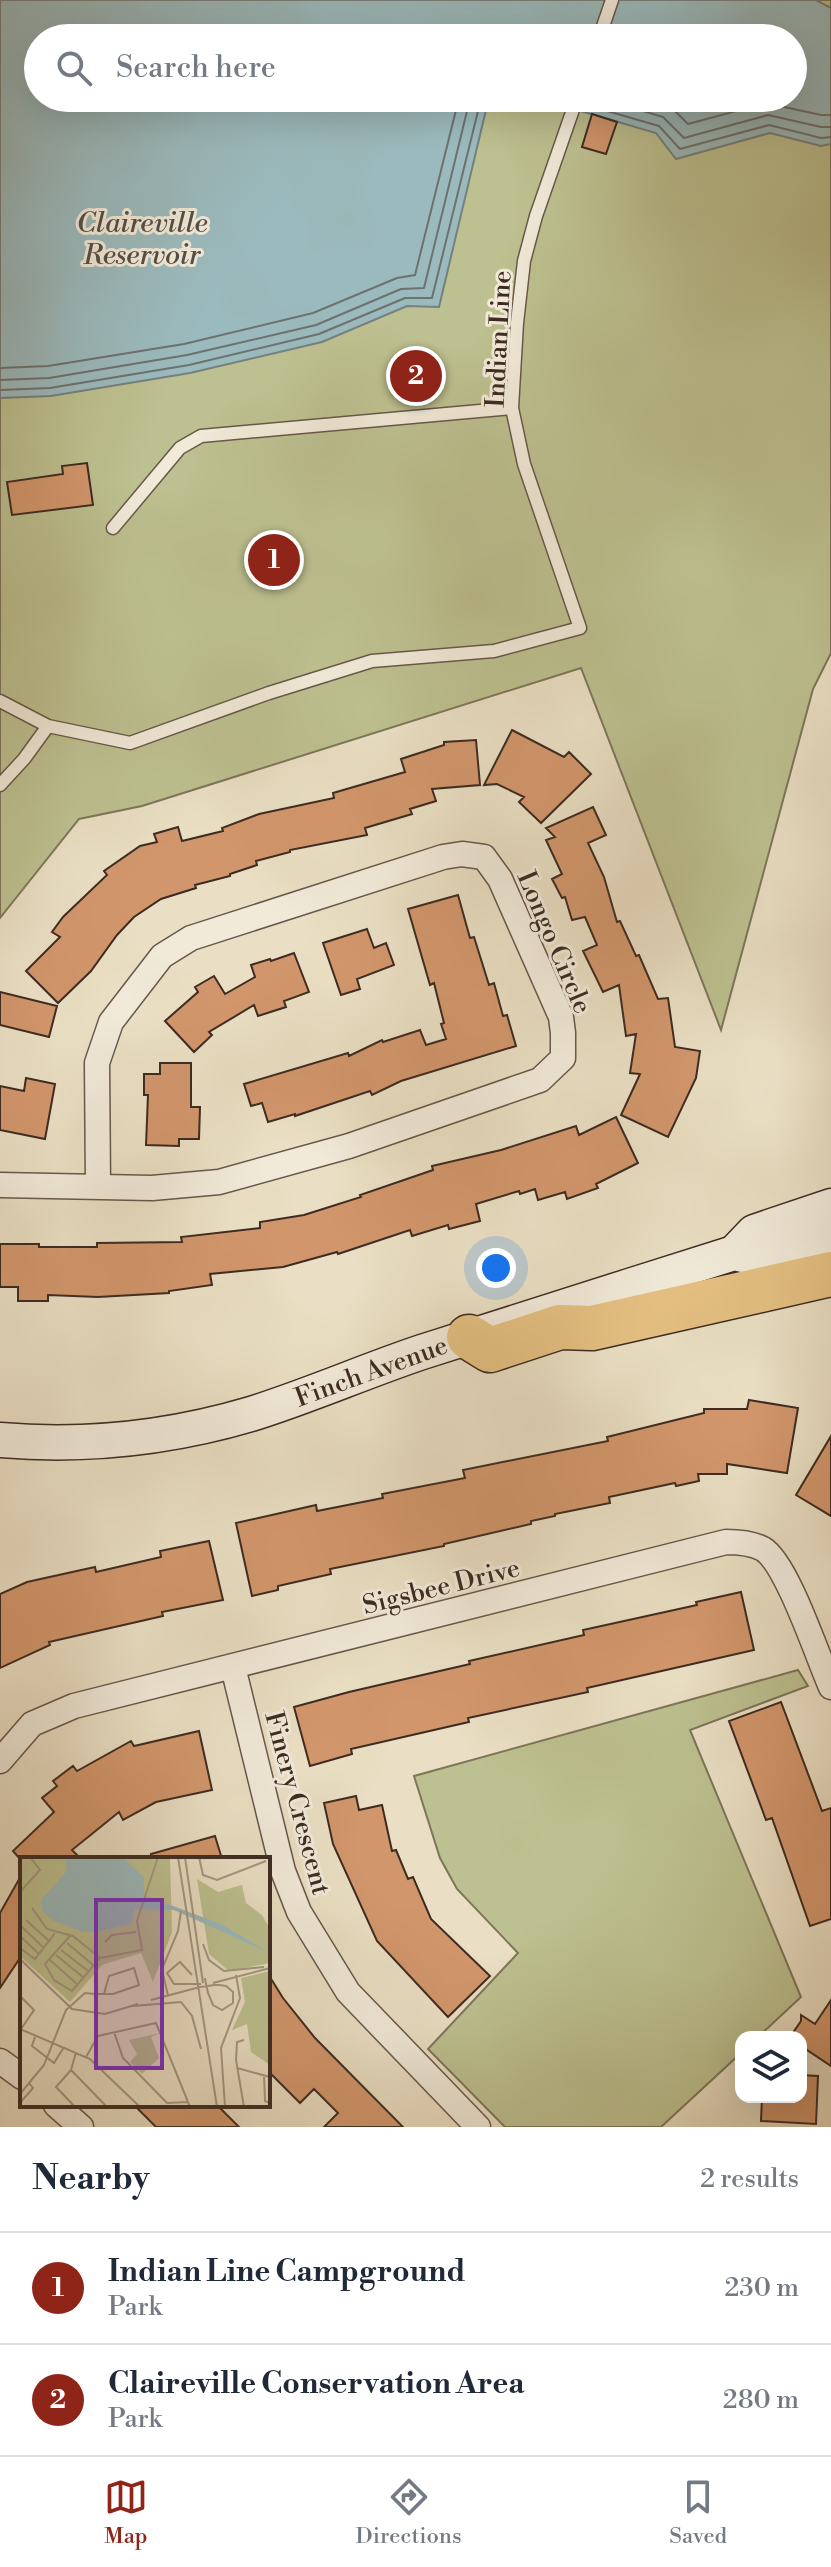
<!DOCTYPE html>
<html lang="en">
<head>
<meta charset="utf-8">
<style>
  :root { --surface:#fff; --page:#f2f2f3; --text:#1f2937; --muted:#747a83; --line:#e0e1e3; --accent:#8f2418 }
  body { margin:0; font-family:"Libre Bodoni",serif; background:var(--page); color:var(--text) }
  .controls { position:absolute; right:24px; bottom:24px; display:grid; overflow:hidden; border-radius:16px; box-shadow:0 8px 32px #0002 }
  .controls button { width:72px; height:72px; display:grid; place-items:center; padding:0; border:0; border-bottom:2px solid var(--line); background:var(--surface); color:var(--text); font:40px sans-serif }
  .you { position:absolute; left:496px; top:1268px; width:28px; height:28px; margin:-20px; border:6px solid #fff; border-radius:50%; background:#1a73e8; box-shadow:0 0 0 12px #1a73e833 }
  .badge { display:grid; place-items:center; width:52px; height:52px; border-radius:50%; background:var(--accent); color:#fff; font-size:26px; font-weight:700 }
  .pin { position:absolute; translate:-50% -50%; border:4px solid #fff; box-shadow:0 2px 8px #0006 }
  .list { margin:0; padding:0; list-style:none }
  h2 { display:flex; justify-content:space-between; align-items:center; height:104px; margin:0; padding:0 32px; font-size:34px }
  h2 small { font-size:26px; font-weight:400; color:var(--muted) }
  .list li { display:grid; grid-template-columns:52px 1fr auto; gap:24px; align-items:center; box-sizing:border-box; height:112px; padding:0 32px; border-top:2px solid var(--line) }
  .list b { display:block; font-size:30px; white-space:nowrap }
  .list p { margin:0; font-size:26px; white-space:nowrap; color:var(--muted) }
  .list em { font-size:26px; font-style:normal; color:var(--muted) }
  .icon { flex:none; width:44px; height:44px; fill:none; stroke:currentColor; stroke-width:2; stroke-linecap:round; stroke-linejoin:round }
  .map { position:relative; flex:none; width:831px; height:2127px; overflow:hidden }
  .search { position:absolute; background:var(--surface); box-shadow:0 8px 32px #0002; left:24px; right:24px; top:24px; height:88px; display:flex; align-items:center; gap:20px; box-sizing:border-box; padding:0 28px; border-radius:44px; color:var(--muted); font-size:30px }
  .sheet { height:328px; background:var(--surface) }
  nav { display:flex; justify-content:space-around; align-items:center; box-sizing:border-box; height:112px; border-top:2px solid var(--line); background:var(--surface); font-size:22px; color:var(--muted) }
  nav a { display:grid; justify-items:center; gap:4px }
  nav .on { color:var(--accent) }
  .map>svg:first-child { display:block }
  .green { fill:#bdc090; stroke:#7d7659; stroke-width:2; fill-rule:evenodd }
  .water { fill:#9bbabd; stroke:#75817f; stroke-width:2; fill-rule:evenodd }
  .lines { fill:none; stroke-linecap:round; stroke-linejoin:round }
  .shore { stroke:#6c7270; stroke-width:2 }
  .building { fill:#d2966c; stroke:#3d2b22; stroke-width:2 }
  .service-casing { stroke:#68584a; stroke-width:15 }
  .minor-casing { stroke:#68584a; stroke-width:27 }
  .secondary-casing { stroke:#3d2b22; stroke-width:37 }
  .motorway-casing { stroke:#3d2b22; stroke-width:47 }
  .service { stroke:#f1ead9; stroke-width:12 }
  .minor { stroke:#f1ead9; stroke-width:24 }
  .secondary { stroke:#f1ead9; stroke-width:34 }
  .motorway { stroke:#e5c082; stroke-width:44 }
  .labels { text-anchor:middle; stroke-width:6; stroke-linejoin:round; paint-order:stroke }
  .street-label { font-size:26px; fill:#3d2b22; stroke:#f1ead9 }
  .water-label { font-size:28px; font-style:italic; fill:#544f49; stroke:#f1ead9 }
  .inset-road { fill:none; stroke:#a59783; stroke-width:2 }
  .view { fill:#7b2cbf; fill-opacity:0.15; stroke:#7b2cbf; stroke-width:4 }
  .inset-edge { fill:none; stroke:#3d2b22; stroke-width:4 }
</style>
</head>
<body>
<div class="map">
<svg width="831" height="2127" viewBox="0 0 831 2127">
  <rect width="100%" height="100%" fill="#eadfc4"/>
  <filter id="stains"><feTurbulence type="fractalNoise" baseFrequency=".0025" numOctaves="4"/><feColorMatrix values="0 0 0 0 .2 0 0 0 0 .09 0 0 0 0 .02 0 0 0 .5 -.17"/></filter>
  <radialGradient id="worn" r=".72"><stop offset=".6" stop-color="#630" stop-opacity="0"/><stop offset="1" stop-color="#630" stop-opacity=".3"/></radialGradient>
  <path class="green" d="M0 0H831V653L813 689 721 1030 581 668 142 806 79 819 0 918ZM38 38H793V98H38Z
    M798 1670 808 1686 690 1730 801 1997 758 2037H741V2053L661 2127H505L428 2049 518 1953 457 1889 440 1858 414 1776Z"/>
  <path class="water" d="M0 0H816L831 8V144L821 146 770 133 676 159 656 133 557 104 486 110 439 307 407 306 322 342 190 373 51 396 0 398ZM38 38H793V98H38Z"/>
  <g class="lines">
    <path class="shore" d="M599 98 663 117 684 138 768 115 821 127H831
      M643 98 671 107 688 124 766 103 821 115H831
      M583 104 659 126 680 149 769 125 821 138 831 137
      M0 368 48 366 184 344 313 313 397 278 415 275 459 98
      M0 380 49 378 187 355 316 325 401 289 424 288 468 107 473 98
      M0 390 50 388 189 365 319 334 405 298H432L479 107 486 102 533 98"/>
  </g>
  <path class="building" d="M592 114 617 122 606 154 582 147Z
    M87 463 93 505 12 515 7 482 63 474 62 466Z
    M512 730 564 757 569 752 591 774 541 823 519 802 524 797 497 784 484 785Z
    M476 740 480 785 432 789 436 801 410 809 412 814 365 828 367 835 290 850V852L256 861 257 865 230 874V876L195 885 196 888 161 899 134 917 117 935 91 971 58 1003 26 971 60 937 52 932 63 917 107 875 104 871 140 846 157 842 154 834 178 827 182 841 223 831 222 828 259 814 334 798 333 793 405 772 401 759 444 745V742Z
    M593 807 606 835 588 843 604 877 617 922 620 921 636 956 639 955 658 999 668 998 675 1047 700 1051 696 1078 668 1137 621 1115 640 1074 630 1073 636 1034 626 1036 619 985 603 992 583 951 597 945 585 917 572 920 565 897 562 898 552 879 562 874 546 840 555 837 546 828Z
    M458 895 470 938 474 937 489 985 494 983 503 1016 507 1015 516 1046 401 1081 372 1095 370 1091 295 1116V1114L268 1122 262 1103 251 1106 244 1084 348 1053 349 1056 382 1040 383 1042 420 1030 426 1045 446 1039 441 1024 444 1023 434 983 430 985 408 909Z
    M367 929 374 948 386 943 394 965 357 979 360 989 341 995 323 943Z
    M294 953 309 992 284 1001 286 1007 258 1016 254 1005 209 1032 212 1035 194 1052 165 1021 198 992 195 987 214 976 225 994 255 977 251 965 270 959 271 961Z
    M0 992 57 1006 49 1037 0 1025Z
    M160 1063H191V1107H200L199 1139H179V1146L146 1145 148 1095H144V1074H160Z
    M26 1078 55 1084 45 1139 0 1130V1086L24 1091Z
    M616 1117 638 1163 596 1184 598 1188 567 1199 565 1192 538 1200 535 1189 520 1194 519 1191 476 1204 480 1221 449 1229 448 1225 412 1236 410 1230 338 1254 337 1252 283 1267 210 1274 212 1285 169 1291V1293L98 1297 48 1295V1301H18V1287H0V1244H39V1247H97V1243L182 1242 181 1237 260 1228V1222L304 1215 361 1197 360 1195 433 1170 432 1166 501 1150 576 1126 579 1135Z
    M749 1400 798 1408 787 1473 727 1464V1474H698L699 1481 676 1486 675 1483 609 1497 610 1503 555 1514V1516L531 1521V1524L444 1544V1546L330 1569 331 1574 278 1586V1590L252 1596 236 1523 316 1505 317 1511 383 1498 382 1494 465 1478 463 1470 608 1441 607 1437 704 1413V1409H747Z
    M831 1436V1516L796 1495Z
    M209 1541 223 1600 162 1612 163 1616 49 1642 50 1645 0 1668V1594L27 1582 95 1567 96 1572 161 1557 160 1551Z
    M741 1592 754 1650 587 1688 588 1692 468 1718 469 1722 351 1749 352 1754 310 1766 294 1707 349 1692 470 1664 469 1661 584 1635 583 1630 697 1605 696 1602Z
    M781 1702 822 1811 831 1808V1919L810 1926 772 1818 766 1820 729 1721Z
    M199 1731 212 1790 156 1802 123 1820 119 1812 72 1850 81 1859H20L13 1851 54 1812 42 1798 57 1786 53 1781 73 1766 77 1771 131 1741 134 1746Z
    M356 1796 359 1810 382 1805 392 1851 396 1850 408 1879 413 1877 431 1919 490 1976 448 2017 377 1941 333 1844 324 1803Z
    M215 1836 222 1859H152L151 1854Z
    M22 1874V1955L0 1988V1913Z
    M268 1974 283 1998 315 2038 403 2127H324L338 2113 314 2089 300 2103 268 2071Z
    M831 2000V2066L801 2046V2037H790L801 2021V2015L815 2024Z
    M801 2075 818 2076 816 2124 761 2121 762 2097H801Z
    M134 2105H217L239 2127H156Z"/>
  <g class="lines">
    <g class="service-casing">
      <path id="service" d="M599 38 612 0
        M113 528 180 448 201 436 512 408
        M0 701 48 726 24 759 0 785
        M48 726 130 743 269 693 372 661 494 651 580 628 524 464 512 408 517 323 524 261 536 216 577 98"/>
    </g>
    <g class="minor-casing">
      <path id="minor" d="M0 1185 152 1188 219 1182 349 1146 540 1080 563 1058V1033L561 1017 500 879 484 857 462 854 443 857 191 938 162 956 111 1022 97 1063 98 1187
        M233 1667 283 1871 299 1912 348 1992 478 2127
        M0 1761 32 1724 74 1706 726 1542C738 1542 752 1543 763 1549 787 1563 818 1658 831 1687
        M0 2061 22 2077
        M56 2105 81 2127"/>
    </g>
    <g class="secondary-casing">
      <path id="secondary" d="M734 1253 760 1259 831 1238
        M0 1440C84 1447 170 1438 251 1414 309 1396 365 1371 422 1352 526 1318 630 1286 734 1253L754 1232 831 1206"/>
    </g>
    <g class="motorway-casing">
      <path id="motorway" d="M469 1337 490 1350 560 1327 592 1328 831 1274"/>
    </g>
    <use href="#service" class="service"/>
    <use href="#minor" class="minor"/>
    <use href="#secondary" class="secondary"/>
    <use href="#motorway" class="motorway"/>
  </g>
  <g class="labels">
    <g class="street-label">
      <text transform="translate(498 339) rotate(-87)" y="9">Indian Line</text>
      <text transform="translate(555 942) rotate(67)" y="9">Longo Circle</text>
      <text transform="translate(371 1371) rotate(-20)" y="9">Finch Avenue</text>
      <text transform="translate(441 1586) rotate(-14)" y="9">Sigsbee Drive</text>
      <text transform="translate(298 1803) rotate(75)" y="9">Finery Crescent</text>
    </g>
    <g class="water-label">
      <text x="142" y="232">Claireville<tspan x="142" dy="32">Reservoir</tspan></text>
    </g>
  </g>
  <g transform="translate(20 1857)">
    <rect width="250" height="250" fill="#eadfc4"/>
    <path d="M0 0H150L152 75 133 125 121 96 82 108 50 145 0 99ZM177 22 198 35 222 28 226 46 242 58 250 72V106L209 114 189 97ZM250 114V208L231 195 227 167 212 173 225 145 221 121ZM140 176 131 180 139 201 122 217 110 205 117 197 109 183Z" fill="#bdc090"/>
    <path d="M45 0H102L124 20V38L201 67 250 96 154 53 115 52 111 67 80 74 63 75 34 64 23 55 21 43 47 14Z" fill="#9bbabd"/>
    <path class="inset-road" d="M158 0 197 250M165 0 183 126M179 0 183 18 197 23 246 4M0 35 20 13 10 0M12 51 27 72 53 79 80 101 52 134 34 123 25 107 50 79M6 63 30 85M1 69 24 91M0 79 19 97M85 85 92 78 116 75M47 86 73 108M183 87 189 103 204 114 244 110M0 91 15 102 35 76M41 93 68 114M36 98 64 121M80 101 122 93 117 64 138 0M0 102 52 152 85 157 118 147M30 103 58 128M172 118 160 105 147 116 154 127H181M193 126 250 111M180 130 188 129 194 128H199L206 129 213 135V146L202 153 193 148 188 136 185 122H184M0 139 14 153 1 172M148 139 142 112 158 74 161 54M131 143 180 130M113 149 161 145 172 159 181 192M0 172 70 202 120 250M94 175 103 201 147 246 168 245M15 180 12 189 34 206 44 190M224 183 217 185 216 203 224 250M66 200 78 179 136 166 170 250M217 211 250 220M51 213 87 250M244 218 245 244 250 246M0 237 24 208 46 153 65 136 76 137H93L119 128 114 111 89 119 84 137M0 246 13 231 9 226M55 250 36 230 51 213 56 195M205 250 201 191 220 141 216 118"/>
    <path class="view" d="M76 43H142V211H76Z"/>
    <rect width="250" height="250" class="inset-edge"/>
  </g>
  <rect width="100%" height="100%" filter="url(#stains)"/>
  <rect width="100%" height="100%" fill="url(#worn)"/>
</svg>
<div class="controls">
<button><svg class="icon" aria-label="layers" viewBox="0 0 24 24"><path d="M12 4l9 5-9 5-9-5zM3 14l9 5 9-5"/></svg></button>
</div>
<div class="you"></div>
<div class="pin badge" style="left:274px;top:560px">1</div>
<div class="pin badge" style="left:416px;top:376px">2</div>
<div class="search"><svg class="icon" aria-label="search" viewBox="0 0 24 24"><circle cx="10" cy="10" r="6"/><path d="M15 15l6 6"/></svg>Search here</div>
</div>
<section class="sheet">
<h2>Nearby<small>2 results</small></h2>
<ul class="list">
<li><span class="badge">1</span><div><b>Indian Line Campground</b><p>Park</p></div><em>230 m</em></li>
<li><span class="badge">2</span><div><b>Claireville Conservation Area</b><p>Park</p></div><em>280 m</em></li>
</ul>
</section>
<nav>
<a class="on"><svg class="icon" aria-label="map" viewBox="0 0 24 24"><path d="M3 6l6-2 6 2 6-2v14l-6 2-6-2-6 2zM9 4v14M15 6v14"/></svg>Map</a>
<a><svg class="icon" aria-label="directions" viewBox="0 0 24 24"><path d="M12 3l9 9-9 9-9-9zM9 14v-3h6M13 9l2 2-2 2"/></svg>Directions</a>
<a><svg class="icon" aria-label="saved" viewBox="0 0 24 24"><path d="M7 4h10v16l-5-4-5 4z"/></svg>Saved</a>
</nav>
</body>
</html>
